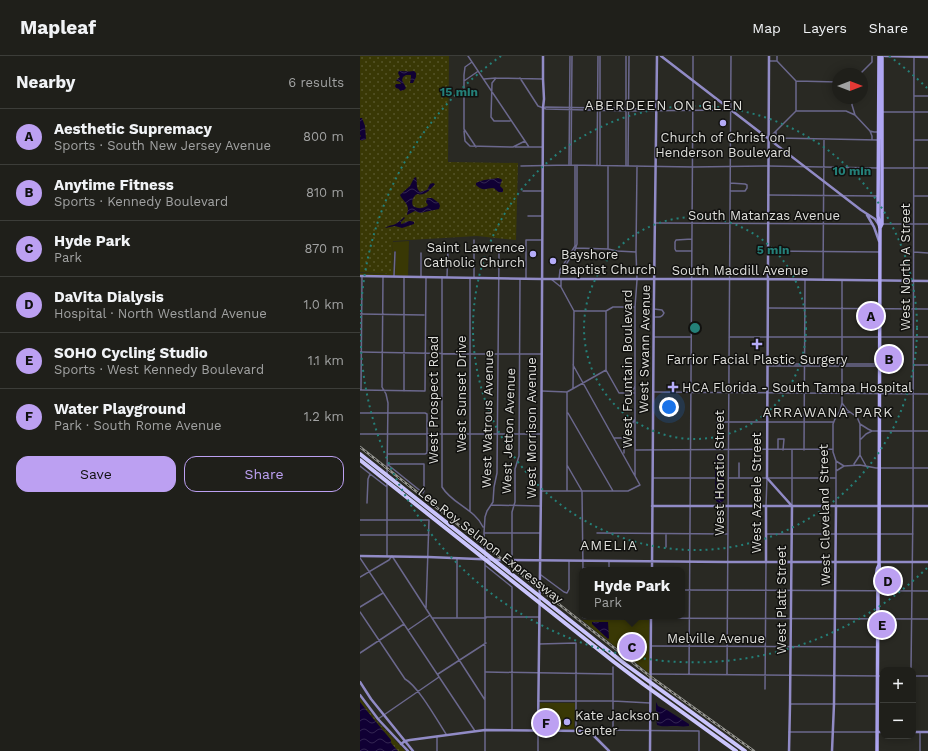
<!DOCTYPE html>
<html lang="en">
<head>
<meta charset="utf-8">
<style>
  :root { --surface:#1f1f1a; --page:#2c2c27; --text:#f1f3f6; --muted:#a1a2a2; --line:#3c3d39; --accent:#bca0f2 }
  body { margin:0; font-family:"Work Sans",sans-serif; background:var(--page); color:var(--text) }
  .controls { position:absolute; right:12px; bottom:12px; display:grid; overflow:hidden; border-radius:8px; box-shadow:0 2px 10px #0003 }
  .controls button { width:36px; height:36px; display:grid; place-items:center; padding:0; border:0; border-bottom:1px solid var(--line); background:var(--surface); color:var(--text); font:20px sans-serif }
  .compass { position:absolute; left:472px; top:12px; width:36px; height:36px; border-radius:50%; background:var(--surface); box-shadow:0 2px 10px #0003; rotate:90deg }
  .you { position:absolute; left:309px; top:351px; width:14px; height:14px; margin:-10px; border:3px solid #fff; border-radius:50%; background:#1a73e8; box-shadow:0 0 0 6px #1a73e833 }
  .badge { display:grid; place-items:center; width:26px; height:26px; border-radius:50%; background:var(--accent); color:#111; font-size:13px; font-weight:700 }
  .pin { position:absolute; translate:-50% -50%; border:2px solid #fff; box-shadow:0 1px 4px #0006 }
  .popup { position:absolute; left:219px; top:511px; width:106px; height:52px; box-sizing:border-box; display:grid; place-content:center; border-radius:8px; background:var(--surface); filter:drop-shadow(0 1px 3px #0005); font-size:13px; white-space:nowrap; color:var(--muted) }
  .popup b { font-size:15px; color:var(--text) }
  .popup::after { content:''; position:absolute; left:50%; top:100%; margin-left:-8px; border:8px solid transparent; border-top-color:var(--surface) }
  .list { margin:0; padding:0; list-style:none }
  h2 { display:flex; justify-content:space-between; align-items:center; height:52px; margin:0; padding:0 16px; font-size:17px }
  h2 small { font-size:13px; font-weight:400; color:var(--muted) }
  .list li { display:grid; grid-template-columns:26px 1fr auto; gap:12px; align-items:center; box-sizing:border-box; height:56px; padding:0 16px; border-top:1px solid var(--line) }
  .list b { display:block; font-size:15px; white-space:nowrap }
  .list p { margin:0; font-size:13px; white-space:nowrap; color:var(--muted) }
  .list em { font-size:13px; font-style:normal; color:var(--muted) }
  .actions { display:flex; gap:8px; padding:12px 16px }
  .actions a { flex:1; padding:9px 0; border:1px solid var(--accent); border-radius:12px; text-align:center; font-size:14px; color:var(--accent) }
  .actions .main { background:var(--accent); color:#111 }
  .map { position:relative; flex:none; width:568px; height:695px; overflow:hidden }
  header { display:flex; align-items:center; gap:24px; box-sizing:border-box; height:56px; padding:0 20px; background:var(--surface); border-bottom:1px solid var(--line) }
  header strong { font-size:19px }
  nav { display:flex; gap:22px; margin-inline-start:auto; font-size:14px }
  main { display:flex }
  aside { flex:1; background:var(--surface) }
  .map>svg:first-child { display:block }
  .grass { fill:url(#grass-dots) }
  .park { fill:#393805 }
  .water { fill:url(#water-waves) }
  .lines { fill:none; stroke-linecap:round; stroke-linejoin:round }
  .street { stroke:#6b688d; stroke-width:1.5 }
  .secondary { stroke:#918bc6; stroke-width:2.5 }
  .primary { stroke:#afa6f2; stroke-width:3.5 }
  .highway { stroke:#cac5fc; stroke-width:4 }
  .rail-casing { stroke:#969691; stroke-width:2.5 }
  .rail { stroke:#11110f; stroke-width:1; stroke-dasharray:3; stroke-linecap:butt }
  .ring { fill:none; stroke:#248079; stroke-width:2; stroke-dasharray:2 4 }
  .poi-dot { fill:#b5acf9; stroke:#11110f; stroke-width:1.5 }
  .labels { text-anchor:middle; stroke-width:3; stroke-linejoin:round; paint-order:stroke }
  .poi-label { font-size:13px; fill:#dfdfdb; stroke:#11110f; text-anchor:start }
  .street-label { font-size:13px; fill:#dfdfdb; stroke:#11110f }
  .neighbourhood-label { font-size:14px; letter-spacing:1px; fill:#dfdfdb; stroke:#11110f }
  .centre { fill:#248079; stroke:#11110f; stroke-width:2 }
  .ring-label { font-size:12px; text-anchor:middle; font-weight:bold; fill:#248079; stroke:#11110f; stroke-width:3; stroke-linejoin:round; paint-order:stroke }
</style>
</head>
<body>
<header>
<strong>Mapleaf</strong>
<nav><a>Map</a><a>Layers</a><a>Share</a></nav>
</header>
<main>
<aside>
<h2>Nearby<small>6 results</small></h2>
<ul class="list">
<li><span class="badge">A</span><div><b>Aesthetic Supremacy</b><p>Sports · South New Jersey Avenue</p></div><em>800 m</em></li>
<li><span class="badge">B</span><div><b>Anytime Fitness</b><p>Sports · Kennedy Boulevard</p></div><em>810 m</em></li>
<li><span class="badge">C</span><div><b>Hyde Park</b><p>Park</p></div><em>870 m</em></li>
<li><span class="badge">D</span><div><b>DaVita Dialysis</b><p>Hospital · North Westland Avenue</p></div><em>1.0 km</em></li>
<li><span class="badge">E</span><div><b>SOHO Cycling Studio</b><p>Sports · West Kennedy Boulevard</p></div><em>1.1 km</em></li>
<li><span class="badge">F</span><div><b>Water Playground</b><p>Park · South Rome Avenue</p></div><em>1.2 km</em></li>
</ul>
<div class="actions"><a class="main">Save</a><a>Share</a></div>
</aside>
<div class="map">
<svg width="568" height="695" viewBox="0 0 568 695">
  <defs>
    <pattern id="grass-dots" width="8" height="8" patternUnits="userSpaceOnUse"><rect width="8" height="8" fill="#393805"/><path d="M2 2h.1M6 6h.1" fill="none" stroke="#555429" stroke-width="1.8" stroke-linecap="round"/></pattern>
    <pattern id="water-waves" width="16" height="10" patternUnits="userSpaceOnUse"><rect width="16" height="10" fill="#100034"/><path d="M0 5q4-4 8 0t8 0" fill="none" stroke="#322551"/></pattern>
  </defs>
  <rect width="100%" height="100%" fill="#292923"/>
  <path class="grass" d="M0 0H89L88 106 158 107 156 184 117 180 33 185 32 218 0 216Z
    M0 642 17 665 45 695H38L32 689 31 686V684L11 660 0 646Z"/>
  <path class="park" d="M49 185 48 220 35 219 36 195H34L33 219H0V217L32 218 33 186Z
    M222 564H289V617Z
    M180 647H215L214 673 180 672Z"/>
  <path class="water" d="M39 15C43 15 50 16 54 15L56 17V21L53 27H50L51 21V19H46L43 21 42 24 46 32 44 34 40 35 39 33 36 32 35 30 36 28H41L40 26 37 25 36 24 40 21 38 17Z
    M0 62H2L5 70 6 83C4 84 2 85 0 84V81L1 80 0 79Z
    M56 121C58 127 55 131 60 136L67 134 70 128 73 127 75 128C70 134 65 140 57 138 53 140 51 146 53 150 57 153 64 153 68 149L66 146 67 142H72L79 147 80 150 79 153 60 157 55 155 47 159C47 157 48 155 48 153 48 147 42 144 40 139L42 137 50 130 54 122Z
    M138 122 141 123 142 124 140 130 143 133V136C138 137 137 135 134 132 126 132 123 136 116 129V127C121 124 131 123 138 122Z
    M44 161 45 162 41 166V168C46 167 47 163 54 166V168L42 172 35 170 25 172C28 170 29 170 33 169 37 168 41 164 44 161Z
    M363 397 364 430 361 432C360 435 361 437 364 440V444L362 446 359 447 356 445 355 423H356V421H355L356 398Z
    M232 566H248L249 582 248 583 232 568Z
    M0 646 11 660 31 684V687L38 695H0Z
    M296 646 298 650 307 654 329 668V670C323 671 318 670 311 670 306 670 302 671 297 669L296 663Z"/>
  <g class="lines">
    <path class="street" d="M108 0 169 91
      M417 0V5L436 25 478 26
      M409 5H417
      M112 6 105 11 104 19V73L116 91
      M500 18 512 6V0
      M160 22 178 50 186 53 268 55 370 54
      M124 23 136 22
      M104 25 117 16
      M554 40H568
      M492 42V49L495 59
      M183 52 186 51 293 53 295 54
      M436 55H486L495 59 510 75 514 76H518
      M522 56H568
      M150 65H134L131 61 132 27 136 22 183 23
      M104 75 105 85 110 90 153 91 165 85
      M416 75V80L418 82 518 84
      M510 75 512 80V84
      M409 82 436 55V25
      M554 84H568
      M155 91H183
      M209 108 210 0
      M211 109 212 0
      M237 109 238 0
      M240 109V0
      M161 110 209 109 333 111 408 110 518 112
      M266 110V0
      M268 110 269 0
      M522 112H568
      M163 135H183
      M370 135H385L387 132V129L385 128 370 127
      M408 139 518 140
      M554 140H568
      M168 160H182
      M295 167 513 168
      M522 168H568
      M216 192 248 193 257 195 276 196
      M248 193V110
      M332 195H316L315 193V186L316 184 332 183
      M408 195 520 196
      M554 196 568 197
      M201 217 215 194 217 188V109
      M34 220 35 196
      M23 221 22 331 26 338 28 347 27 418
      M61 221V197
      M82 221V431C92 448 115 453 123 471
      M87 221 88 193
      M114 222V184
      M110 223V455
      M166 223V184H182
      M191 223 201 231
      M199 223 200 214 215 190V109
      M201 223V231L214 255 213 332
      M463 224 464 83
      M408 252 568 253
      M214 255H246L253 251H275
      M246 255V314L259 337H275
      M0 258 64 259
      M294 261C298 261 302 262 304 257L302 254 294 253
      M294 281H331
      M369 281H568
      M0 296 110 298H182
      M408 308H517L519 310
      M408 309 409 310H519
      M554 309H568
      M0 334 65 335 66 221
      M1 334 2 220
      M44 335V221
      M182 335 207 336 246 314
      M294 336 568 338
      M271 337 275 330
      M482 347 487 354 497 361 500 368 508 373 512 375H568
      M0 357H65L67 358V397L65 398H28
      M208 357 253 435
      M478 359 484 357 490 356
      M357 366H473
      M0 378H181
      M254 382H264
      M501 383 506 378 512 375
      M418 393V383H424L423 394
      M275 394 473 393
      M444 394 445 224
      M264 397V382L275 363
      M500 399 506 410
      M476 405 484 410 500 409 516 412H568
      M379 407V422
      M27 408H64V435L63 437Z
      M494 408 500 399V368
      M207 409 222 435 223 514
      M0 410 27 431
      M476 415 484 410
      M275 420V251L277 224 276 196 277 110
      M293 422H355
      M368 422H475
      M27 428V500
      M181 435H268L280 429 213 309
      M207 435V336
      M7 447 8 423 10 418
      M131 449 181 450
      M406 450 407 422
      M432 450V394
      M476 450V405L473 396V368L475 363 480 355 482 347V224
      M0 464H69L66 553
      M124 477H180
      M237 477 368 478
      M306 478V491
      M407 478H553
      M0 479H69
      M125 495 124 477 125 461 127 455 133 446 134 431 137 417 139 197
      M0 502 115 675
      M152 504V456L155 446V413L159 400 160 223
      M249 506V514
      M126 510 152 531V674
      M223 512H235
      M181 519 204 536 207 537 209 533V505
      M0 521 29 504 32 500 125 644
      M322 534 568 535
      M0 551 23 537
      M0 556 45 623C58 630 77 664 86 678
      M223 560V561L225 562 568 563
      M126 561H179
      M72 562H126
      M97 562V502
      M48 574 70 559
      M179 588 216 587V674
      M292 590 518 591
      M0 597 44 568
      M253 611V674
      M551 614 553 450 554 0
      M126 616 253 618
      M78 618 126 587
      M291 618 523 620
      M329 618 333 25V0
      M367 618 371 0
      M553 620H568
      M405 633 406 506
      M178 645H253L290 647
      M431 648H517
      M18 663 79 621
      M429 676H517
      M231 677 235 674 339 675V695
      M560 677V695
      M77 695V681
      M125 695V499
      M178 695V675"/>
    <path class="secondary" d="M301 0 501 154 515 163 519 169
      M409 0 407 422 432 450
      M525 0 568 1
      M507 159 514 171 519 185
      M0 220 182 223H408L568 225
      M292 450H568
      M0 500 68 501 142 504 368 506H568
      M406 506V450
      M292 514C293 343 294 171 297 0
      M0 626 11 643 53 695
      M0 639 18 663 48 695
      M178 674 181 435 183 52 184 43 183 23V0
      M517 676H523
      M553 676H568
      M41 688 45 685 50 684 125 674 225 675 231 677 249 695
      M290 695 291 560
      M429 695 430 648 432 450
      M472 695 474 648 476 450"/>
    <path class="primary" d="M520 172 522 168V0
      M518 524C521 518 519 513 519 506L520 173 518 160 519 0
      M517 695 518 524C516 519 516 514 519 509"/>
    <path class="highway" d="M0 398 265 608 385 695
      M0 404 254 606 283 628 376 695"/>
    <g class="rail-casing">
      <path id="rail" d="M0 391 291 621 394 695"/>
    </g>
    <use href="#rail" class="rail"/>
  </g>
  <g class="ring">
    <circle cx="335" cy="272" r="111"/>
    <circle cx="335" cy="272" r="222"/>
    <path d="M567 512A334 334 0 1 1 141 0M529 0A334 334 0 0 1 567 32"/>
  </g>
  <g class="poi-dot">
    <circle cx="363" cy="67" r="4"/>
    <circle cx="173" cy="198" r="4"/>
    <circle cx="193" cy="205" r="4"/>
    <path d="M395 282h4v4h4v4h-4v4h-4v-4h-4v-4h4z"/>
    <path d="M311 325h4v4h4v4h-4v4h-4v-4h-4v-4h4z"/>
    <circle cx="207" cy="666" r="4"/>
  </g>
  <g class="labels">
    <g class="poi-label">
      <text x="363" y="86" text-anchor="middle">Church of Christ on<tspan x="363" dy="15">Henderson Boulevard</tspan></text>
      <text x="165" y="196" text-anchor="end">Saint Lawrence<tspan x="165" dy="15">Catholic Church</tspan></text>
      <text x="201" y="203">Bayshore<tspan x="201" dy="15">Baptist Church</tspan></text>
      <text x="397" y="308" text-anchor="middle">Farrior Facial Plastic Surgery</text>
      <text x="322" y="336">HCA Florida - South Tampa Hospital</text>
      <text x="215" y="664">Kate Jackson<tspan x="215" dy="15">Center</tspan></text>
    </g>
    <g class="street-label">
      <text x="404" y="164">South Matanzas Avenue</text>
      <text transform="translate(545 211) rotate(-90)" y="5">West North A Street</text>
      <text x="380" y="219">South Macdill Avenue</text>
      <text transform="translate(284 293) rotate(-89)" y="5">West Swann Avenue</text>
      <text transform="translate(267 313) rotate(-90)" y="5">West Fountain Boulevard</text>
      <text transform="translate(101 338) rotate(-90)" y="5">West Sunset Drive</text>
      <text transform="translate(73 344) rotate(-90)" y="5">West Prospect Road</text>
      <text transform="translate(127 363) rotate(-89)" y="5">West Watrous Avenue</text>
      <text transform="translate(171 372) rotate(-90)" y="5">West Morrison Avenue</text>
      <text transform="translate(148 375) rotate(-88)" y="5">West Jetton Avenue</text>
      <text transform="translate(359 417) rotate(-90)" y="5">West Horatio Street</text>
      <text transform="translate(396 437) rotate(-90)" y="5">West Azeele Street</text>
      <text transform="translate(464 459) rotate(-91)" y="5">West Cleveland Street</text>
      <text transform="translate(131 489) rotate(38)" y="5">Lee Roy Selmon Expressway</text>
      <text transform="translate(421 544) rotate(-90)" y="5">West Platt Street</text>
      <text x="356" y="587">Melville Avenue</text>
    </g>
    <g class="neighbourhood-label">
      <text x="304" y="54">ABERDEEN ON GLEN</text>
      <text x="468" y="361">ARRAWANA PARK</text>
      <text x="249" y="494">AMELIA</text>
    </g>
  </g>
  <circle cx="335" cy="272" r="6" class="centre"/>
  <g class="ring-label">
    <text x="99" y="40">15 min</text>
    <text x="492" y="119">10 min</text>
    <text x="413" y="198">5 min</text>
  </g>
</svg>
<div class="controls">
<button>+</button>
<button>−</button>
</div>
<svg class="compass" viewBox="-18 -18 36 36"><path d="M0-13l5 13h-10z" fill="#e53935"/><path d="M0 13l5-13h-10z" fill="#a1a2a2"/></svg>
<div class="you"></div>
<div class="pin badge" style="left:511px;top:260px">A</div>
<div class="pin badge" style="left:529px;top:303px">B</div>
<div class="pin badge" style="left:272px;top:591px">C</div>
<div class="popup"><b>Hyde Park</b>Park</div>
<div class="pin badge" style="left:528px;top:525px">D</div>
<div class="pin badge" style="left:522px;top:569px">E</div>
<div class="pin badge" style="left:186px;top:667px">F</div>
</div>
</main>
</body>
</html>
